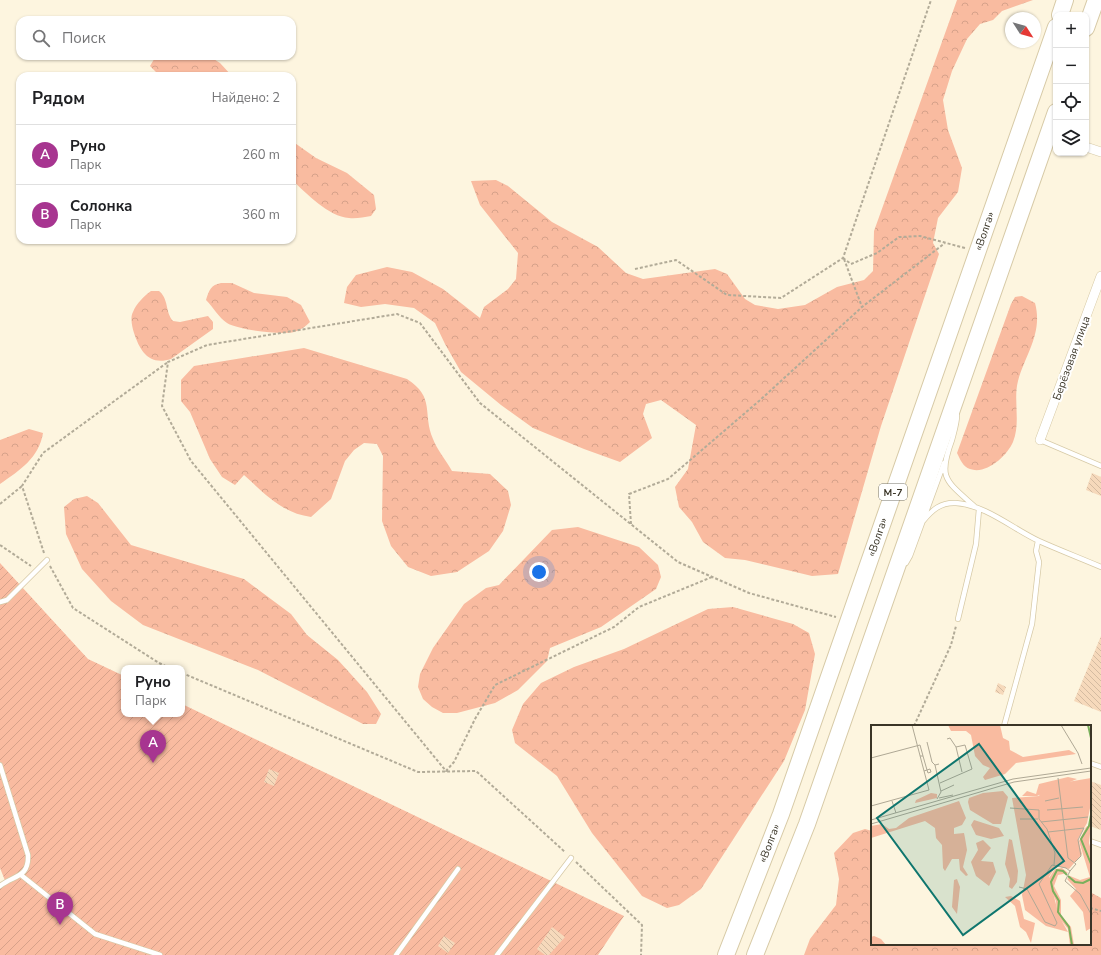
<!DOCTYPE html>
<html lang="ru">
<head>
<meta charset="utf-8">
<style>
  :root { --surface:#fff; --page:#f6f6f6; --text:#202124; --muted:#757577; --line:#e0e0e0; --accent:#a73590 }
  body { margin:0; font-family:"Nunito Sans",sans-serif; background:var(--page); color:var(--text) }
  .controls { position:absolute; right:12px; top:12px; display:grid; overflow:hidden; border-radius:8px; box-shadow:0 1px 3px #0004 }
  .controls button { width:36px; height:36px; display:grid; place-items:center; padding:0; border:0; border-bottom:1px solid var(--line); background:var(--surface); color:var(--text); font:20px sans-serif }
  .compass { position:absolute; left:1005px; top:12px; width:36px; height:36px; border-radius:50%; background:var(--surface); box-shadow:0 1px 3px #0004; rotate:126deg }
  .you { position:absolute; left:539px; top:572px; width:14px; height:14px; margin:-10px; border:3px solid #fff; border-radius:50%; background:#1a73e8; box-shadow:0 0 0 6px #1a73e833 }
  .badge { display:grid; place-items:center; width:26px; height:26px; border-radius:50%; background:var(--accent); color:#fff; font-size:13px; font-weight:700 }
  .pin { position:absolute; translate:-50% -33px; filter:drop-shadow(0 1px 2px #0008) }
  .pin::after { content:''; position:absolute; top:21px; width:14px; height:12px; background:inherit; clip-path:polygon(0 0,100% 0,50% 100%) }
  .popup { position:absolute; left:121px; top:665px; width:64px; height:52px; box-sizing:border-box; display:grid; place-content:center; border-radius:8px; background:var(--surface); filter:drop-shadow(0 1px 3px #0005); font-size:13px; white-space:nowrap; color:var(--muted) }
  .popup b { font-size:15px; color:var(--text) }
  .popup::after { content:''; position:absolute; left:50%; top:100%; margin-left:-8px; border:8px solid transparent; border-top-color:var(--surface) }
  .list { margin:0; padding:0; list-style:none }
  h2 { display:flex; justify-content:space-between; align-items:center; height:52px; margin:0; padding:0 16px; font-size:17px }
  h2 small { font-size:13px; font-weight:400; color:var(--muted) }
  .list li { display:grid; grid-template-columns:26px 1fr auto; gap:12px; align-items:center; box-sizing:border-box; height:60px; padding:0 16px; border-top:1px solid var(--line) }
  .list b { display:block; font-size:15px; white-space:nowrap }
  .list p { margin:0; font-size:13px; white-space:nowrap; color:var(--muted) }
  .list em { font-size:13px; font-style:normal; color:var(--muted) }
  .icon { flex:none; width:22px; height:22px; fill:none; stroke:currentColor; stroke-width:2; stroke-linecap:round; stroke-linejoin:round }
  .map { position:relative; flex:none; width:1101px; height:955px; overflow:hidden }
  .search { position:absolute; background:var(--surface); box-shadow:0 1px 3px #0004; left:16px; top:16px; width:280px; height:44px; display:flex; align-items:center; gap:10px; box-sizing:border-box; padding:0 14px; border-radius:12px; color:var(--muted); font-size:15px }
  .panel { position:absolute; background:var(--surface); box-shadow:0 1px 3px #0004; left:16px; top:72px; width:280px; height:172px; border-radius:12px }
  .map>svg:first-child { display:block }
  .forest { fill:url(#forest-crowns) }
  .garden { fill:url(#garden-furrows) }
  .building { fill:url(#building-back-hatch) }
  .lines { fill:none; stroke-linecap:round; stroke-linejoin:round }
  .service-casing { stroke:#d7caa7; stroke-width:6 }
  .minor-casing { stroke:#d7caa7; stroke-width:10 }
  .trunk-casing { stroke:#d7caa7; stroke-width:18 }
  .path { stroke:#b2ab98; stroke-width:2; stroke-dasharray:3 2; stroke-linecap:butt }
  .service { stroke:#fff; stroke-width:4.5 }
  .minor { stroke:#fff; stroke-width:9 }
  .trunk { stroke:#fff; stroke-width:16 }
  .labels { text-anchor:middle; stroke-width:4; stroke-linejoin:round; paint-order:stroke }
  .shield { fill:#fff; stroke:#757268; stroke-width:1 }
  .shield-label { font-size:10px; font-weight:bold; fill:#3a3527 }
  .street-label { font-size:11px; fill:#3a3527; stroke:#fff }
  .inset-river { fill:none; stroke:#7ab05c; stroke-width:2 }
  .inset-road { fill:none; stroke:#afa895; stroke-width:1 }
  .view { fill:#0f766e; fill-opacity:0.15; stroke:#0f766e; stroke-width:2 }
  .inset-edge { fill:none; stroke:#3a3527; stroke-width:2 }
</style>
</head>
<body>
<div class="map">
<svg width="1101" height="955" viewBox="0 0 1101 955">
  <defs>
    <pattern id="forest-crowns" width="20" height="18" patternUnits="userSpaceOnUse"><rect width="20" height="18" fill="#f9bba0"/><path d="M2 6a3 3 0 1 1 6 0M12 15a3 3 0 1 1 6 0" fill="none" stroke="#d6a18a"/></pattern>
    <pattern id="garden-furrows" width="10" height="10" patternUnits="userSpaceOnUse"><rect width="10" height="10" fill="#f9bba0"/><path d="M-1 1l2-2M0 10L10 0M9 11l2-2" fill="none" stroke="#d6a18a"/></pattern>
    <pattern id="building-back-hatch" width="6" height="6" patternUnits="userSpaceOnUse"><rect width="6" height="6" fill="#f6d9bb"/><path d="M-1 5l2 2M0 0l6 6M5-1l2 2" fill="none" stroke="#d4bba1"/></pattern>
  </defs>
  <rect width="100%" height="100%" fill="#fdf5df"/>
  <path class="forest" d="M957 0H1033L1002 11 993 20 980 24 967 39 952 71 943 100 948 130 962 168 958 192 938 218 933 243 939 254 881 426 838 574 812 576 745 560 725 558 703 542 692 522 679 507 675 487 688 469 696 425 661 400 646 404 643 414 652 438 620 462 584 449 533 428 501 405 461 372 445 344 435 323 414 308 385 304 361 307 344 303 347 287 356 275 387 267 412 272 443 289 480 318 484 307 508 289 516 279 518 253 480 205 471 181 496 180 508 186 552 222 598 247 626 273 643 279 715 269 727 274 745 299 755 305 778 309 805 305 837 287 864 280 873 271 874 231Z
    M156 56H209L220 63 232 76H164L156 72 150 66Z
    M292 141 316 158 347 173 374 195 376 209 371 216C364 217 356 219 349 218 329 217 306 193 292 180Z
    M221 283H232L254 293 287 297 301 305 310 322C306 326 301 330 294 332 282 335 238 330 227 323 219 318 213 307 206 300 209 290 211 285 221 283Z
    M151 291H159C169 299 165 312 173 321L180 322 208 316 213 322V329L171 359C149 366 140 351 134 333 132 327 130 317 133 312 136 304 144 296 151 291Z
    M1022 296 1035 303C1043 333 1026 353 1018 381 1013 400 1021 422 1013 442 1007 456 986 475 970 469 963 467 960 459 957 453L1011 304 1015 297Z
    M304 348 407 379C436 398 422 413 433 439 437 450 446 460 452 471L490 474 508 491 511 505 503 531 489 551 457 572 431 576 408 567 391 546 382 521 383 456 377 444 364 443 354 450 345 461 331 499 311 517C282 513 265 494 244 475L235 485 222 477 210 459 190 412 181 401V380L194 366Z
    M29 429 43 433C39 458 20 470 0 484V440Z
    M87 496 98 503 131 545 244 579 291 614 307 635 338 660 367 692 381 714 376 724H363L258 670 143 625 111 601 82 569 66 534 64 507 74 499Z
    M578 527 639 547 658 565 661 577 656 589 601 627 550 648 547 661 518 690 495 703 457 713H443L432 707 423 699 418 687 420 674 433 648 464 604 486 588 499 585 552 530Z
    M733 607 793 624 809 633 815 654 805 710 784 761 701 889 679 905 667 908 642 896 592 833 557 776 515 743 512 730 523 704 541 683 574 667 624 649 708 609Z
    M865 829 872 831V944H1090V892L1101 898V955H804L810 939 836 905 839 879 834 853 853 833Z"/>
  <path class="garden" d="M0 563 88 659 124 676V714H182V704L624 916 598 955H0V888L6 883 0 868Z"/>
  <path class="building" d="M1092 473 1101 477V496L1086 490Z
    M1101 636V712L1074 701Z
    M998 683 1006 687 1003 695 995 692Z
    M269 769 279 773 274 786 264 782Z
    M1090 781 1101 785V830L1090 826Z
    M552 927 565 937 549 955H545L537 949Z
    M444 936 455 943 448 953 438 946Z"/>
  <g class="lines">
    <g class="service-casing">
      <path id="service" d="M957 415C957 423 954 432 952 440 938 478 945 480 974 506
        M1040 440 1101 466
        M923 521C932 510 941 502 956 503 986 505 1013 529 1039 541 1059 550 1080 558 1101 567
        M906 563 910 556 944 463
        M0 602 7 600 47 560
        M958 619 976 544 979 509
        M1004 726 1032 624 1039 562 1036 551 1038 541
        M1090 763 1101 767
        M0 765 28 855C29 878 14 875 0 886
        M1090 841 1101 845
        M21 875 95 934 160 955
        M396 955 458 869
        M497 955 571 858"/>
    </g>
    <g class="minor-casing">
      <path id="minor" d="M1086 147 1101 152
        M1040 440 1101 276"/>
    </g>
    <g class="trunk-casing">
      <path id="trunk" d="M1060 15 1065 0
        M1086 28 1096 0
        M726 955 781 814 1056 27
        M755 955 807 824 1056 112"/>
    </g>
    <path class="path" d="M843 258 851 264 877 253 899 237 920 236 965 248
      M844 259 862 307
      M635 269 676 260 727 295 781 298 843 258 931 0
      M0 504 22 486
      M631 524 629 494 668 479 759 401 862 307 945 243
      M0 545 31 566
      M44 553 22 486 43 453 168 362
      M50 566 73 608 159 663 170 668
      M712 577 639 607 614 627 495 685 475 719 454 762 446 771 191 461 162 406 168 362 207 345 397 314 420 323 480 403 678 562 749 593 836 617
      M182 673 418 772 476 771 565 852
      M914 726 951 645 956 626
      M576 862 642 925 641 955
      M1090 908 1101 911"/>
    <use href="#service" class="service"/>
    <use href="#minor" class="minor"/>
    <use href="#trunk" class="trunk"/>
  </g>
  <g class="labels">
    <rect class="shield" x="879" y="484" width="28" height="16" rx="3"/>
    <g class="shield-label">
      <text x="893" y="496">М-7</text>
    </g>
    <g class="street-label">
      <text transform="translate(984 231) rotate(-71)" y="4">«Волга»</text>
      <text transform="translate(1071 358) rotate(-70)" y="4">Берёзовая улица</text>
      <text transform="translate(877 537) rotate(-71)" y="4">«Волга»</text>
      <text transform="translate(769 843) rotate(-69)" y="4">«Волга»</text>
    </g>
  </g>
  <g transform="translate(871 725)">
    <rect width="220" height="220" fill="#fdf5df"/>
    <path d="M77 0H129L132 13 138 16 139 25 152 32 198 25 205 29 145 38 134 49 114 55 112 52 119 43 112 40 104 31 100 10 95 6H80ZM197 52 206 54 166 71H151L156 66 165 69 168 59ZM132 66 137 72 130 99H122L99 85 97 77 98 73 112 68ZM60 68 66 69V73L44 78 45 75ZM88 76 95 93 91 100 83 103V109L93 108 94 113 96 125 92 142 97 150 95 151 89 145 88 134H81L74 146 72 143 71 120 65 113 64 103 54 96 0 113V101L11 99 18 104 25 103 38 93ZM103 95 128 103 133 111 120 114 105 110 100 100ZM220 99 218 118 220 125V203L215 206 212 187 199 171 205 164 196 154 199 151 209 155 219 152 208 116 215 102ZM138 114 141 115 147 146 146 157 141 164 138 162 139 154 134 139ZM112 115 120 123 110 136 122 137 125 147 118 161 105 151 100 137 107 125 105 118ZM191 143 197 148 187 150 183 161 190 175V190L200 202 203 220H199L197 204 186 190 185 176 176 156 184 144ZM86 154 89 162 86 189 81 182 83 155ZM140 171 149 176 153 194 164 198 160 218 155 207 149 202 144 181 134 172ZM3 211 10 214 15 220H0V212Z" fill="#f9bba0"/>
    <path d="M220 53V78L216 98 207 114 211 129 198 144 185 141 178 152 188 191 197 207 175 201 154 185 151 170 155 150 141 73 168 71 173 61Z" fill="#f9bba0"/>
    <path class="inset-river" d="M217 0 220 13M220 90 218 101 210 114 220 139M196 150 192 146 186 145 180 157 182 166 188 176 187 187 198 202 201 220M197 151 204 157 212 158 220 154"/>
    <path class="inset-road" d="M190 0 207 28 211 39M76 14 79 13 85 22 91 47M56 17 61 37 64 40M52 31 56 45 53 46M0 33 49 20 52 31H49M59 44 60 47 57 48 56 45ZM187 53 197 133 205 139 199 146M69 58 101 44 94 20 85 22M70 66 83 60M68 73 82 70M66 74 70 67 64 40 68 39M21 76 25 88M174 76 188 73M0 81 58 65 41 0M139 83 168 85V94L176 104 184 128 183 140M176 85 212 82M149 94H167M0 95 142 54 220 43M170 97 217 92M0 99 143 57 220 46M177 107 213 103 207 115 210 131 204 137M148 162 156 164 174 197 184 201 186 198 168 159 181 140 195 143 199 146 194 156 209 169 220 189"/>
    <path class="view" d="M108 19 193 136 92 210 6 93Z"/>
    <rect width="220" height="220" class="inset-edge"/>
  </g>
</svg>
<div class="controls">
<button>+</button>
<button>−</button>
<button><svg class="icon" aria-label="locate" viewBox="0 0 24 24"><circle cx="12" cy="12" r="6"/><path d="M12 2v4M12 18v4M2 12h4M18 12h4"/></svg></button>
<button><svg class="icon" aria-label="layers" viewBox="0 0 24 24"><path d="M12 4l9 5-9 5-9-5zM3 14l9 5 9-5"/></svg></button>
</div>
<svg class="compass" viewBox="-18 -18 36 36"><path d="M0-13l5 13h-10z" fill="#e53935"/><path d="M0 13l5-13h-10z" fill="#757577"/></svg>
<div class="you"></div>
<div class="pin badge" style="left:153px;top:763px">A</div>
<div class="popup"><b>Руно</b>Парк</div>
<div class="pin badge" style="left:60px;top:925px">B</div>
<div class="search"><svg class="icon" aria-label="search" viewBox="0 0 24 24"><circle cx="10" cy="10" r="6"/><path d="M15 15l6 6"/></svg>Поиск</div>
<section class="panel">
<h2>Рядом<small>Найдено: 2</small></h2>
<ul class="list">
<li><span class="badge">A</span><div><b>Руно</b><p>Парк</p></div><em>260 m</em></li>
<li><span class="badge">B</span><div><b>Солонка</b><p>Парк</p></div><em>360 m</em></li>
</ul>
</section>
</div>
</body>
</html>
